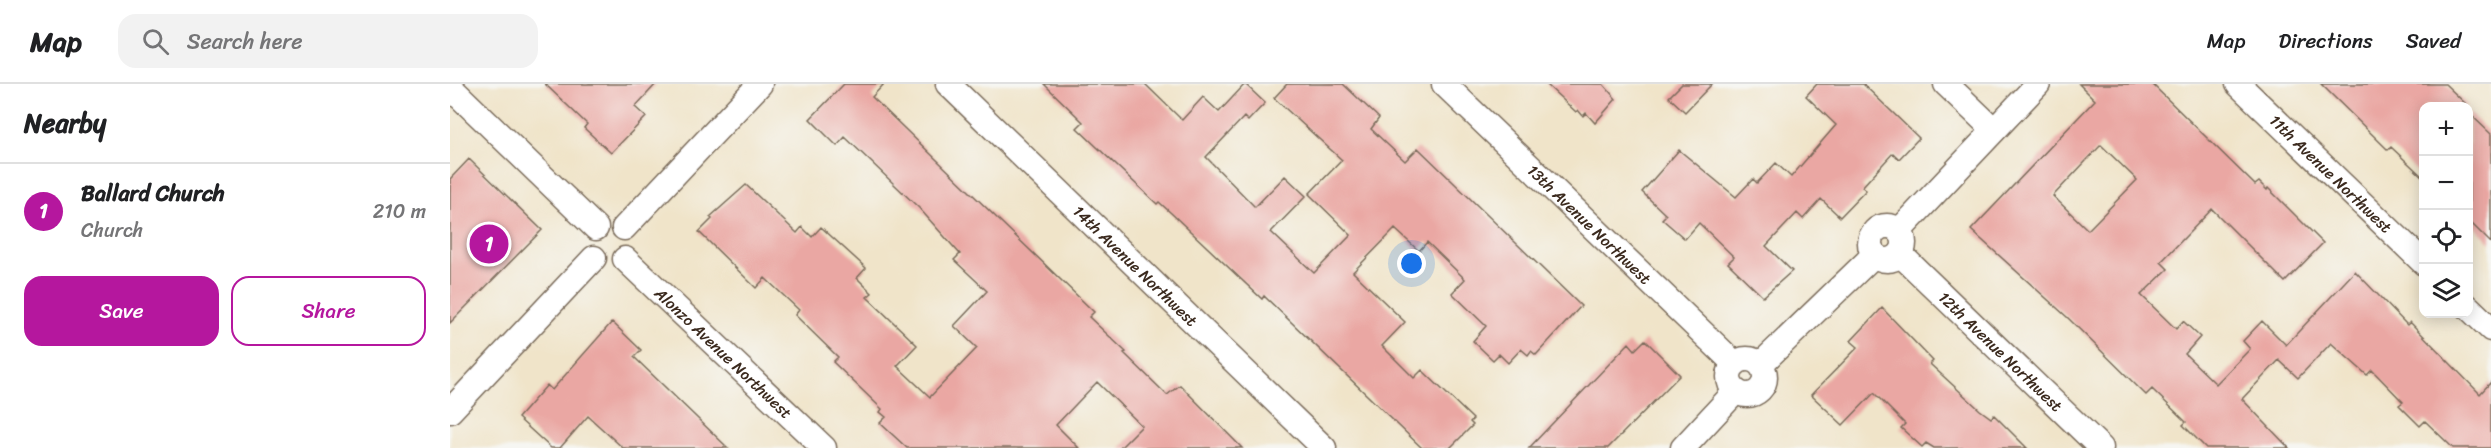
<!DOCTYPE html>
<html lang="en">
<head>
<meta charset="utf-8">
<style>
  :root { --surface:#fff; --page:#f2f2f2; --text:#202124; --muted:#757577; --line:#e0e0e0; --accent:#b5179e }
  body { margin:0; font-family:Sriracha,sans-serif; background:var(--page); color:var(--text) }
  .controls { position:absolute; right:18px; top:18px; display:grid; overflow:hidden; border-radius:12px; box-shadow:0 3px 15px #0003 }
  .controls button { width:54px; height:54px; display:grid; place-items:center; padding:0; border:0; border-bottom:2px solid var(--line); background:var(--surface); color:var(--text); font:30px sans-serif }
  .you { position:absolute; left:962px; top:180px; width:21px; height:21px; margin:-15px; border:4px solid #fff; border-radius:50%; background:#1a73e8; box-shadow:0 0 0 9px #1a73e833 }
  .badge { display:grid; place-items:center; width:39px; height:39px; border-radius:50%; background:var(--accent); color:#fff; font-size:20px; font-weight:700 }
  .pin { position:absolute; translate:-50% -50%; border:3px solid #fff; box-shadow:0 2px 6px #0006 }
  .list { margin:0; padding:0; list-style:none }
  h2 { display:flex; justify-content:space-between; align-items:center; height:78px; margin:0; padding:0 24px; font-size:26px }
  h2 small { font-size:20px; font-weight:400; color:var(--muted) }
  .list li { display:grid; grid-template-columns:39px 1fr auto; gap:18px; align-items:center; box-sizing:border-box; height:96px; padding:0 24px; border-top:2px solid var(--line) }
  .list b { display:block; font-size:22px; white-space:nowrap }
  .list p { margin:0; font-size:20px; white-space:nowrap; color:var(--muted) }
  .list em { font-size:20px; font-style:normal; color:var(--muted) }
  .actions { display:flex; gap:12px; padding:18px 24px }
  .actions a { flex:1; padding:14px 0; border:2px solid var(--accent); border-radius:18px; text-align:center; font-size:21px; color:var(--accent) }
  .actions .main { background:var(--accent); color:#fff }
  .icon { flex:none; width:33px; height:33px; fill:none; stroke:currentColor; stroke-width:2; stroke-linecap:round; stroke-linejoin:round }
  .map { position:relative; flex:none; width:2041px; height:364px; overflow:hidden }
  header { display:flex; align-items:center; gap:36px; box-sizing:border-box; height:84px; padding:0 30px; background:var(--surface); border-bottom:2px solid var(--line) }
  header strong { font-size:28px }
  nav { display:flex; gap:33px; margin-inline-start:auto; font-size:21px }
  .search { width:420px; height:54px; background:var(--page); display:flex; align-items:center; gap:15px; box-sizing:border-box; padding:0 21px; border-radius:18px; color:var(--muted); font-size:22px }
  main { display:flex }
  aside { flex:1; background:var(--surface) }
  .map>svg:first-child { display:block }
  .building { fill:#eaa7a3; fill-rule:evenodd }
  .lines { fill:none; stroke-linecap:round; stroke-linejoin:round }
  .minor-casing { stroke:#7a6b5a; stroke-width:27 }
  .minor { stroke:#fff; stroke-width:24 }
  .labels { text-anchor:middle; stroke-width:6; stroke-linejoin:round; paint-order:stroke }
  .street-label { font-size:16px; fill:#3b2a1e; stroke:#f6f6f2 }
</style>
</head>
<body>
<header>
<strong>Map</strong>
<div class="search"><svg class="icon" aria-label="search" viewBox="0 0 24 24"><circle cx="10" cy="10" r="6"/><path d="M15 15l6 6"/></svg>Search here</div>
<nav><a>Map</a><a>Directions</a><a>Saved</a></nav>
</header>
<main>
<aside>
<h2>Nearby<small></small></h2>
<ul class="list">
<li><span class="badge">1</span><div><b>Ballard Church</b><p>Church</p></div><em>210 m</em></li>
</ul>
<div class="actions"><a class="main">Save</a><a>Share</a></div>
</aside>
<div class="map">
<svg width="2041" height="364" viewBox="0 0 2041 364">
  <rect width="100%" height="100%" fill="#f6f6f2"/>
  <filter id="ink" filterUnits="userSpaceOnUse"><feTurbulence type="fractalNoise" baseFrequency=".0167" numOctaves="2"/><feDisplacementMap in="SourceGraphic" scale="12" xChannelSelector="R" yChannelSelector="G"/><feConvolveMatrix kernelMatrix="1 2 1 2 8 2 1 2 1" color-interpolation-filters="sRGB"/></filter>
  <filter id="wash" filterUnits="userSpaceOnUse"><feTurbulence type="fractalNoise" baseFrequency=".008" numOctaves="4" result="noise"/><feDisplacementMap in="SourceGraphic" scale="24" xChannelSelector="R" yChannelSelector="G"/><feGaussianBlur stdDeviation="1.35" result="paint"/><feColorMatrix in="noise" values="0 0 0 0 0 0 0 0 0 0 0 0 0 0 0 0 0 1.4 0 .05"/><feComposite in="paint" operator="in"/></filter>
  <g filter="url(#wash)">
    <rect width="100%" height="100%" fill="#f0e4c9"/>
    <g id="blocks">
      <path class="building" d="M95 0H206L185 23 196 33 161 69 134 44 137 40Z
        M394 0H434L422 13 644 228 639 233 676 268 674 269 717 311 730 301 792 364H670L692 342 647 298 606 341 629 364H457L430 339 436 333 430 328 432 325 383 278 388 273 345 231 349 226 315 194 306 204 249 148 262 135 260 133 296 101 347 149 352 143 362 153 371 143 416 184 407 194 422 209 417 213 467 261 447 282 480 313 527 264 504 242 537 207 504 176 510 170 469 124 395 53 387 62 360 35Z
        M594 0H695L732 36 753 13 769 28 795 0 815 19 798 37 794 33 756 73 805 123 835 92 856 112 821 148 864 189 901 151 859 110 892 76 824 14 837 0H893L929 34 921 45 955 77 968 64 1131 222 1086 271 1081 267 1078 271 1071 265 1058 279 1049 270 1043 276 1023 257 1036 242 1002 209 1015 195 977 158 969 167 945 145 903 188 955 238 932 262 964 294 972 286 1023 335 1020 338 1023 341 1000 364H972L814 212 812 215 721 129 709 118 707 120 627 44 633 38Z
        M1096 0H1153L1166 15 1145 39 1136 29 1133 32 1128 26 1126 28Z
        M1232 0H1262L1235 28 1219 13Z
        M1367 0H1413L1469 54 1449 75 1443 69 1412 103 1416 106 1390 133 1371 115 1353 135 1347 129 1316 162 1342 187 1313 213 1278 179 1284 173 1249 139 1235 155 1212 135 1216 131 1192 108 1229 66 1286 113 1303 95 1307 99 1326 79 1341 93 1386 41 1356 12Z
        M1629 0H1702L1805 101 1809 98 1817 106 1818 104 1873 159 1835 198 1762 125 1711 178 1718 185 1691 211 1726 245 1733 237 1750 253 1735 270 1766 300 1800 265 1793 257 1812 237 1836 261 1905 187 1957 241 1960 238 2030 310 2041 298V364H2003L1975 337 1970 342 1949 321 1953 318 1922 286 1917 291 1881 259 1848 294 1829 276 1792 315 1839 364H1756L1733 341 1736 338 1702 305 1696 311 1617 233 1521 146 1645 16ZM1651 61 1687 96 1638 146 1603 112Z
        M1871 0H1995L2018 22H1974V94L1941 63 1938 66Z
        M2019 29 2041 50V159L2019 137Z
        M19 75 92 146 0 239V95Z
        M1432 224 1483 277 1480 280 1530 326 1541 334 1544 331 1577 364H1484L1476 359 1472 363 1451 344 1455 340 1424 309 1393 341 1361 311 1408 263 1401 257Z
        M162 238 191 266 184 273 278 364H173L138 332 110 364H101L68 334 97 301 102 306Z
        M1195 256 1230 291 1158 364H1079L1179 259 1185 266Z"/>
    </g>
  </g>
  <g filter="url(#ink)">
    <use href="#blocks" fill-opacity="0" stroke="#7a6b5a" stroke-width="1.5"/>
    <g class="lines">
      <g class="minor-casing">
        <g id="minor">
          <path id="s1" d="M498 0 874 364"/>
          <path id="s2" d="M994 0 1285 280"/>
          <path d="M1496 0 1544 46"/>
          <path id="s3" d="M1788 0 1974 179"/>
          <path d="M0 3 146 144"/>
          <circle cx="1437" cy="159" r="17"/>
          <path d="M174 144 310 0"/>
          <path d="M1449 147 1588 0"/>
          <path id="s4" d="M1450 170 1651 364"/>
          <path id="s5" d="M175 175 374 364"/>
          <path d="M2018 223 2041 245"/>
          <circle cx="1297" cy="293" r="18"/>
          <path d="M1311 280 1425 170"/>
          <path d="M0 327 144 174"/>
          <path d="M1233 364 1286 307"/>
        </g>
      </g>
      <use href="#minor" class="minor"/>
    </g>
  </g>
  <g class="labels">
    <g class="street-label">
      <text dy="6" stroke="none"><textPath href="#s3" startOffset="129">11th Avenue Northwest</textPath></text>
      <text dy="6" stroke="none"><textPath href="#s2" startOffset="202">13th Avenue Northwest</textPath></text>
      <text dy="6" stroke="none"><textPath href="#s1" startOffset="261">14th Avenue Northwest</textPath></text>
      <text dy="6" stroke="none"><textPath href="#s4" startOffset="140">12th Avenue Northwest</textPath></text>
      <text dy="6" stroke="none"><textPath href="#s5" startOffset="136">Alonzo Avenue Northwest</textPath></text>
    </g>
  </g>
</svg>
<div class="controls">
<button>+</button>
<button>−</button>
<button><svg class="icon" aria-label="locate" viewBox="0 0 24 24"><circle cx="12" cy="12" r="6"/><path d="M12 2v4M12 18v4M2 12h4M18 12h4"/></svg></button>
<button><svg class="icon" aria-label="layers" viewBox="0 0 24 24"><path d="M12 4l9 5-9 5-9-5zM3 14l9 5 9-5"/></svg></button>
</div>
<div class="you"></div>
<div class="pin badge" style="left:39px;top:160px">1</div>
</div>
</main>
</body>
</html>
